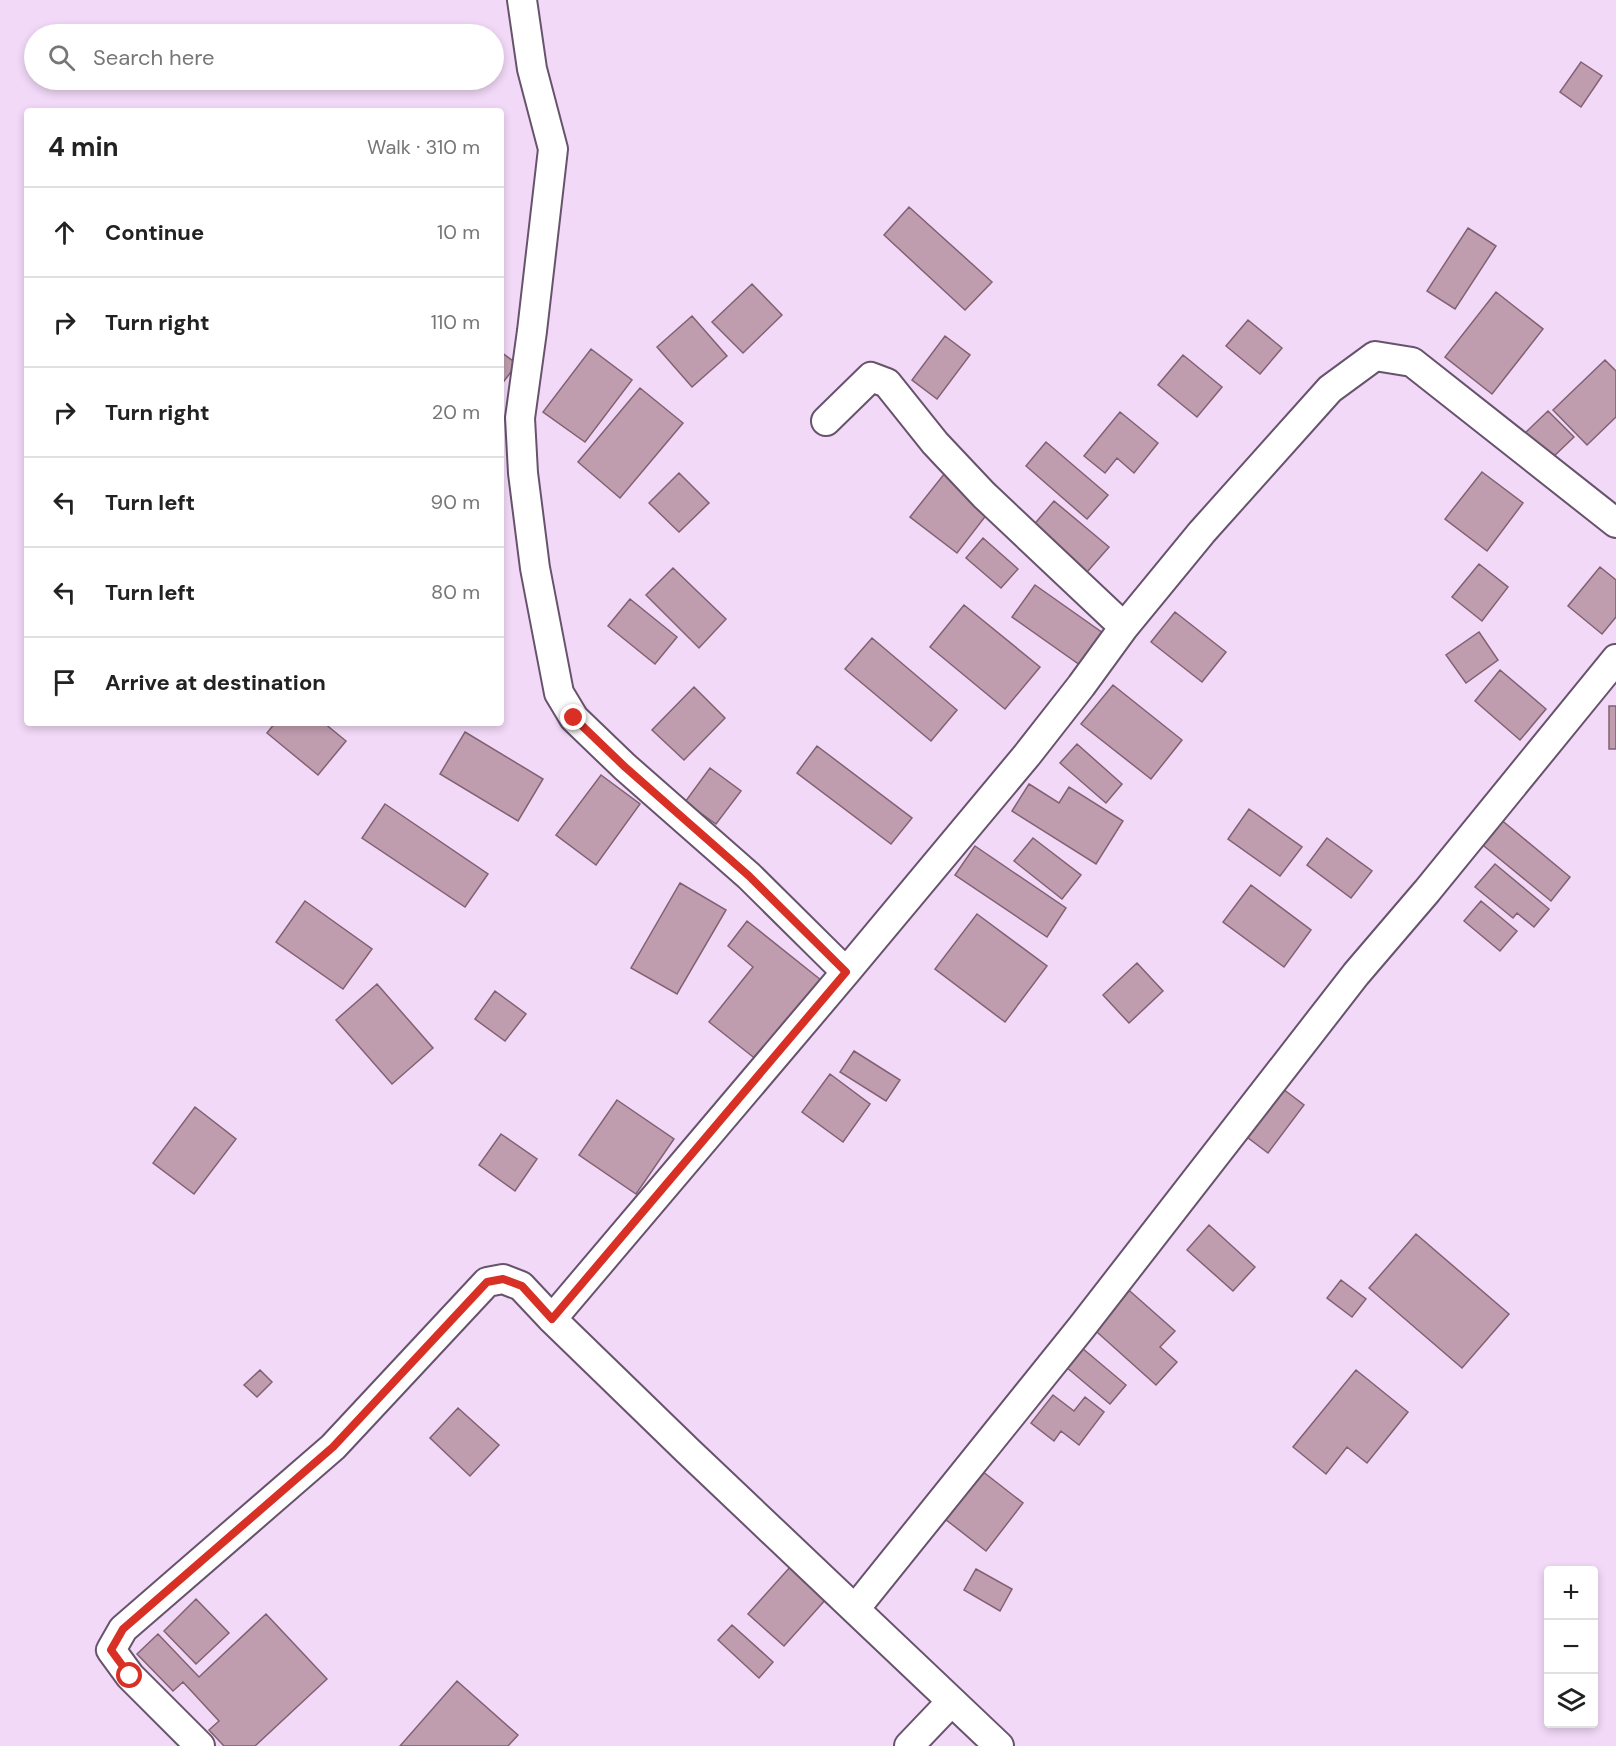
<!DOCTYPE html>
<html lang="en">
<head>
<meta charset="utf-8">
<style>
  :root { --surface:#fff; --page:#f2f2f2; --text:#222; --muted:#767676; --line:#e0e0e0 }
  body { margin:0; font-family:"DM Sans",sans-serif; background:var(--page); color:var(--text) }
  .controls { position:absolute; right:18px; bottom:18px; display:grid; overflow:hidden; border-radius:6px; box-shadow:0 3px 9px #0003 }
  .controls button { width:54px; height:54px; display:grid; place-items:center; padding:0; border:0; border-bottom:2px solid var(--line); background:var(--surface); color:var(--text); font:30px sans-serif }
  .stop { position:absolute; width:18px; height:18px; margin:-14px; border:4px solid #d93025; border-radius:50%; background:#fff }
  .stop.end { background:#d93025; border-color:#fff; box-shadow:0 2px 6px #0008 }
  .list { margin:0; padding:0; list-style:none }
  h2 { display:flex; justify-content:space-between; align-items:center; height:78px; margin:0; padding:0 24px; font-size:26px }
  h2 small { font-size:20px; font-weight:400; color:var(--muted) }
  .list li { display:grid; grid-template-columns:39px 1fr auto; gap:18px; align-items:center; box-sizing:border-box; height:90px; padding:0 24px; border-top:2px solid var(--line) }
  .list b { display:block; font-size:22px; white-space:nowrap }
  .list em { font-size:20px; font-style:normal; color:var(--muted) }
  .icon { flex:none; width:33px; height:33px; fill:none; stroke:currentColor; stroke-width:2; stroke-linecap:round; stroke-linejoin:round }
  .map { position:relative; flex:none; width:1616px; height:1746px; overflow:hidden }
  .search { position:absolute; background:var(--surface); box-shadow:0 3px 9px #0003; left:24px; top:24px; width:480px; height:66px; display:flex; align-items:center; gap:15px; box-sizing:border-box; padding:0 21px; border-radius:33px; color:var(--muted); font-size:22px }
  .panel { position:absolute; background:var(--surface); box-shadow:0 3px 9px #0003; left:24px; top:108px; width:480px; height:618px; border-radius:6px }
  .map>svg:first-child { display:block }
  .building { fill:#bf9dae; stroke:#816172; stroke-width:1.5 }
  .lines { fill:none; stroke-linecap:round; stroke-linejoin:round }
  .street-casing { stroke:#67536c; stroke-width:32 }
  .street { stroke:#fff; stroke-width:28 }
  .route { stroke:#d93025; stroke-width:8 }
</style>
</head>
<body>
<div class="map">
<svg width="1616" height="1746" viewBox="0 0 1616 1746">
  <rect width="100%" height="100%" fill="#f1d9f7"/>
  <path class="building" d="M1581 62 1602 76 1581 107 1560 92Z
    M909 207 992 282 965 310 884 235Z
    M1468 228 1496 246 1455 309 1427 291Z
    M752 284 782 315 743 353 712 322Z
    M1496 292 1543 329 1492 394 1445 357Z
    M692 316 727 356 692 387 657 347Z
    M1248 320 1282 348 1260 374 1226 346Z
    M945 336 970 355 937 399 912 380Z
    M591 349 632 380 585 442 543 412Z
    M501 352 517 364 501 385Z
    M1183 355 1222 387 1197 417 1158 385Z
    M1605 360 1616 371V417L1587 445 1553 410Z
    M640 388 683 423 620 498 578 462Z
    M1548 411 1574 437 1551 459 1525 433Z
    M1120 412 1158 443 1134 473 1117 458 1105 473 1084 456Z
    M1046 442 1108 495 1087 519 1026 466Z
    M1482 472 1523 503 1487 551 1445 519Z
    M679 473 709 503 679 532 649 503Z
    M945 473 991 509 957 553 910 517Z
    M1054 501 1109 547 1087 572 1032 527Z
    M983 538 1018 569 1001 588 966 558Z
    M1479 564 1508 587 1482 621 1452 597Z
    M1600 567 1616 580V617L1602 634 1568 606Z
    M673 568 726 619 699 648 646 595Z
    M1035 585 1110 638 1087 670 1012 617Z
    M630 599 677 637 655 664 608 626Z
    M964 605 1040 667 1005 709 930 647Z
    M1175 612 1226 652 1202 682 1151 642Z
    M1479 632 1498 660 1466 683 1446 655Z
    M872 638 957 710 931 741 845 669Z
    M1500 670 1546 709 1520 740 1475 701Z
    M1113 685 1182 740 1151 779 1081 724Z
    M694 687 725 718 684 760 652 730Z
    M1609 706H1616V749H1609Z
    M275 723H324L346 741 318 775 267 733Z
    M465 732 543 779 518 821 440 774Z
    M1077 744 1122 784 1106 803 1060 763Z
    M817 746 912 818 891 844 797 773Z
    M710 768 741 791 716 824 685 802Z
    M601 775 640 804 596 865 556 835Z
    M1029 784 1059 803 1069 787 1123 821 1096 864 1012 811Z
    M385 804 488 874 465 907 362 838Z
    M1249 809 1302 847 1280 876 1228 839Z
    M1499 818 1570 877 1551 901 1479 842Z
    M1033 838 1081 875 1062 899 1014 861Z
    M1327 838 1372 871 1351 898 1307 865Z
    M975 846 1066 908 1047 937 955 875Z
    M1495 864 1549 909 1534 927 1517 913 1513 918 1475 887Z
    M680 883 726 910 677 994 631 968Z
    M1251 885 1311 930 1284 967 1223 922Z
    M305 901 372 949 343 989 276 942Z
    M1481 901 1517 931 1500 951 1464 921Z
    M977 914 1047 966 1005 1022 935 969Z
    M747 921 826 984 762 1064 709 1022 753 967 728 946Z
    M1137 963 1163 991 1129 1023 1103 995Z
    M377 984 433 1048 392 1084 336 1020Z
    M495 991 526 1014 505 1041 475 1019Z
    M854 1051 900 1080 886 1101 840 1072Z
    M830 1074 870 1104 843 1142 802 1112Z
    M1283 1089 1304 1105 1268 1153 1247 1137Z
    M617 1100 674 1139 636 1194 579 1155Z
    M195 1107 236 1139 194 1194 153 1163Z
    M501 1134 537 1159 515 1191 479 1165Z
    M1209 1225 1255 1267 1233 1291 1187 1250Z
    M1416 1234 1509 1314 1462 1368 1369 1288Z
    M1341 1280 1366 1299 1352 1317 1327 1298Z
    M1123 1285 1175 1331 1160 1347 1177 1362 1156 1385 1088 1324Z
    M1082 1348 1126 1385 1110 1404 1066 1367Z
    M260 1370 272 1382 257 1397 244 1385Z
    M1356 1370 1408 1412 1367 1463 1347 1447 1326 1474 1293 1447Z
    M1053 1395 1074 1411 1085 1397 1104 1412 1079 1445 1061 1431 1054 1441 1031 1423Z
    M458 1408 499 1445 470 1476 430 1438Z
    M982 1471 1023 1503 986 1551 945 1519Z
    M791 1566 827 1598 784 1646 748 1614Z
    M976 1569 1012 1589 1000 1611 964 1590Z
    M196 1599 229 1633 196 1664 164 1631Z
    M266 1614 327 1679 255 1746H224L209 1730 219 1721 183 1682 173 1691 137 1654 158 1634 199 1677Z
    M732 1625 773 1662 759 1678 718 1640Z
    M457 1681 518 1735 508 1746H400Z"/>
  <g class="lines">
    <g class="street-casing">
      <path id="street" d="M522 0 532 69 553 149 532 331 520 418 523 473 535 568 559 693 574 718 625 767 749 876 846 972
        M826 421 871 377 887 383 935 443 984 495 1124 627
        M552 1319 846 972 1027 755 1081 686 1124 627 1202 532 1330 389 1375 356 1412 362 1616 523
        M855 1609 1081 1328 1356 974 1427 891 1616 659
        M200 1746 130 1676 111 1650 123 1629 333 1447 487 1282 503 1279 521 1286 552 1319 688 1451 999 1746
        M909 1746 951 1702"/>
    </g>
    <use href="#street" class="street"/>
  </g>
  <g class="lines">
    <path class="route" d="M130 1676 111 1650 123 1629 333 1447 487 1282 503 1279 522 1286 552 1319 846 972 749 876 625 767 574 718"/>
  </g>
</svg>
<div class="controls">
<button>+</button>
<button>−</button>
<button><svg class="icon" aria-label="layers" viewBox="0 0 24 24"><path d="M12 4l9 5-9 5-9-5zM3 14l9 5 9-5"/></svg></button>
</div>
<div class="stop" style="left:130px;top:1676px"></div>
<div class="stop end" style="left:574px;top:718px"></div>
<div class="search"><svg class="icon" aria-label="search" viewBox="0 0 24 24"><circle cx="10" cy="10" r="6"/><path d="M15 15l6 6"/></svg>Search here</div>
<section class="panel">
<h2>4 min<small>Walk · 310 m</small></h2>
<ul class="list">
<li><svg class="icon" aria-label="ahead" viewBox="0 0 24 24"><path d="M12 20V5M6 11l6-6 6 6"/></svg><div><b>Continue</b></div><em>10 m</em></li>
<li><svg class="icon" aria-label="right" viewBox="0 0 24 24"><path d="M7 20v-9h11M14 6l5 5-5 5"/></svg><div><b>Turn right</b></div><em>110 m</em></li>
<li><svg class="icon" aria-label="right" viewBox="0 0 24 24"><path d="M7 20v-9h11M14 6l5 5-5 5"/></svg><div><b>Turn right</b></div><em>20 m</em></li>
<li><svg class="icon" aria-label="left" viewBox="0 0 24 24"><path d="M17 20v-9H6M10 6l-5 5 5 5"/></svg><div><b>Turn left</b></div><em>90 m</em></li>
<li><svg class="icon" aria-label="left" viewBox="0 0 24 24"><path d="M17 20v-9H6M10 6l-5 5 5 5"/></svg><div><b>Turn left</b></div><em>80 m</em></li>
<li><svg class="icon" aria-label="arrive" viewBox="0 0 24 24"><path d="M6 21V4h12l-3 4 3 4H6"/></svg><div><b>Arrive at destination</b></div></li>
</ul>
</section>
</div>
</body>
</html>
